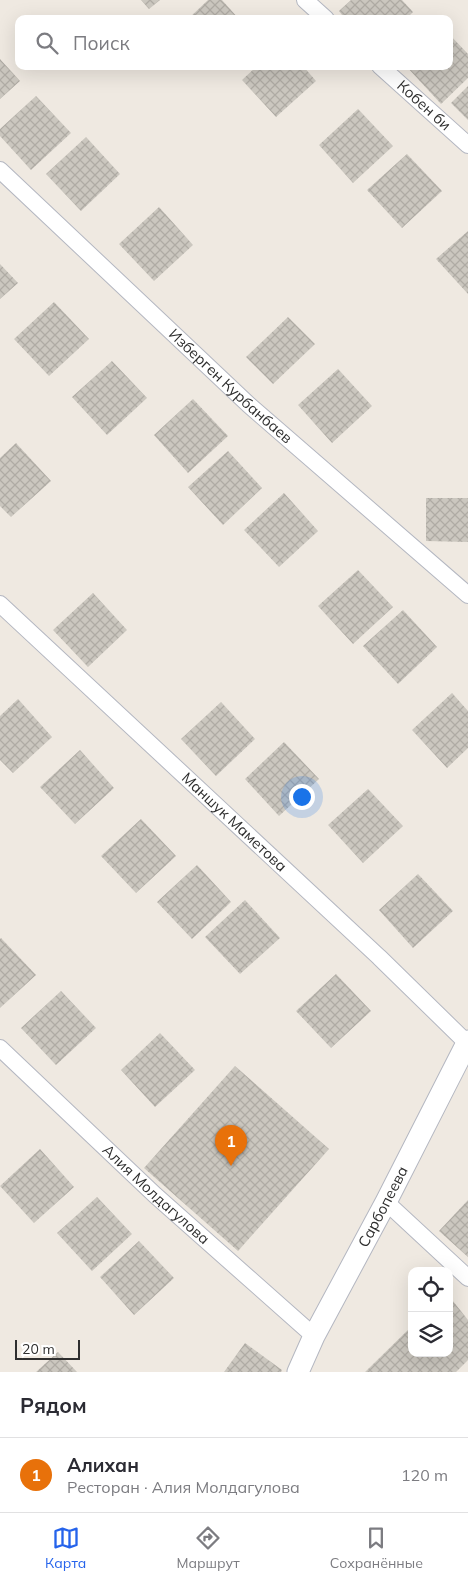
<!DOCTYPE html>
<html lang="ru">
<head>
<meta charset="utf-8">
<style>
  :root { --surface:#fff; --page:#f7f7f7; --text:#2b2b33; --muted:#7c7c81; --line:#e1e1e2; --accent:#2563eb }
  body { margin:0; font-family:Mulish,sans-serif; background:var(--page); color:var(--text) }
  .controls { position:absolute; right:15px; bottom:15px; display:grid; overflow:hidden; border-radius:10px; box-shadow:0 5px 20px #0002 }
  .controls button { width:45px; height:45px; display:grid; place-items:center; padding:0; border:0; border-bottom:1px solid var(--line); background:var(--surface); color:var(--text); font:25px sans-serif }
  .scale { position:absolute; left:15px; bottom:12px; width:65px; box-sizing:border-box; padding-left:5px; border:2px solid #2e2e2e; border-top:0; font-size:14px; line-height:18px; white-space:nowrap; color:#2e2e2e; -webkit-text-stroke:4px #fff; paint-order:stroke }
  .you { position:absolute; left:301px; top:796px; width:18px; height:18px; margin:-12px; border:4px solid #fff; border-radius:50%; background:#1a73e8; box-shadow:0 0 0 8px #1a73e833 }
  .badge { display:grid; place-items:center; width:32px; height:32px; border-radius:50%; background:var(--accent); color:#fff; font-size:16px; font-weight:700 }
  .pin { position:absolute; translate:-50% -41px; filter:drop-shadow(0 1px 2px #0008) }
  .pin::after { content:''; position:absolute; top:26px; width:18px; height:15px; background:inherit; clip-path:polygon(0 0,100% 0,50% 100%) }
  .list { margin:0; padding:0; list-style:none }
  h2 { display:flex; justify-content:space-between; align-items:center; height:65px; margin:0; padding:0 20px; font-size:21px }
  h2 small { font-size:16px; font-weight:400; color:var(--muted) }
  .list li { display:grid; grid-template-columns:32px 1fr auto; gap:15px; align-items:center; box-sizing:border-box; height:75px; padding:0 20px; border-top:1px solid var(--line) }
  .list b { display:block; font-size:19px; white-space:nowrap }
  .list p { margin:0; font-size:16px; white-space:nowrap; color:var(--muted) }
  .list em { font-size:16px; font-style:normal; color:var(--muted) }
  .icon { flex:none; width:28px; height:28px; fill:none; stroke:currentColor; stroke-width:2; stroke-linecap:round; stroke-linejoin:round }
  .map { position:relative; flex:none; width:468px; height:1372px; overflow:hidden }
  .search { position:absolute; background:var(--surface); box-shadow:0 5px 20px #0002; left:15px; right:15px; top:15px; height:55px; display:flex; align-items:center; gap:12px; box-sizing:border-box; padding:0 18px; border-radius:10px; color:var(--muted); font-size:19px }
  .sheet { height:140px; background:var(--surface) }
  nav { display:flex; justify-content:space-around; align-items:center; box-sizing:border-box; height:70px; border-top:1px solid var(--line); background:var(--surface); font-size:14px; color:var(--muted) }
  nav a { display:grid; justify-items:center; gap:2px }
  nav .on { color:var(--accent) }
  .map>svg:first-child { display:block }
  .building { fill:url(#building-cross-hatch) }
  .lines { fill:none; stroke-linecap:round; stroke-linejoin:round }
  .minor-casing { stroke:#b4b7c1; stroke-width:18 }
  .tertiary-casing { stroke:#b4b7c1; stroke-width:23 }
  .minor { stroke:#fff; stroke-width:16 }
  .tertiary { stroke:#fff; stroke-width:21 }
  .labels { text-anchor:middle; stroke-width:4; stroke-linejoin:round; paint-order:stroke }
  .street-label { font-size:15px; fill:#2e2e2e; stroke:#fff }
</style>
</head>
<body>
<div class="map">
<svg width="468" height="1372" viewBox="0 0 468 1372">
  <defs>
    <pattern id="building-cross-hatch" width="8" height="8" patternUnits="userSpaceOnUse" patternTransform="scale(1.25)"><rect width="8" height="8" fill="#cbc7bf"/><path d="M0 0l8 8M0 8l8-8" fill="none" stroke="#afaba4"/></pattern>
  </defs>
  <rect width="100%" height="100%" fill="#efe9e1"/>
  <path class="building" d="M141 0H160L149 9Z
    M208 0H222L239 19H188Z
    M351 0H402L413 12 406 19H345L339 11Z
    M449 34 468 54V78L441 104 406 66H449Z
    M0 59 20 81 0 99Z
    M257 66H303L316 81 276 117 242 80Z
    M468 86V120L451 103Z
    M36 96 71 133 31 170 0 136V129Z
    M358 109 393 146 353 183 319 145Z
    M86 137 120 174 81 211 46 174Z
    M407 154 442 191 402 228 367 190Z
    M159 207 193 245 154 281 119 244Z
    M468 231V294L436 259Z
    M0 264 18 283 0 299Z
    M54 302 89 339 49 376 14 339Z
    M288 317 315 344 273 384 246 357Z
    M112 361 147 398 107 435 72 397Z
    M338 369 372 406 332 443 298 405Z
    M193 399 228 436 188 473 154 435Z
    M16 443 51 481 11 517 0 506V458Z
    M228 451 262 488 223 525 188 487Z
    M284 493 318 531 279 567 244 530Z
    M426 498H468V542L426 541Z
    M358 570 393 607 353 644 318 606Z
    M93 593 127 630 88 667 53 630Z
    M403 610 437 647 398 684 363 646Z
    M452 693 468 711V748L447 768 412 730Z
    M18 699 52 737 13 773 0 760V716Z
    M221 702 255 739 216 776 181 739Z
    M284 742 319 779 279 816 245 779Z
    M80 750 114 788 75 824 40 787Z
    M368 789 403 826 363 863 328 825Z
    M141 819 176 856 136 893 101 856Z
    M197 865 231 902 192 939 157 902Z
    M418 874 453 911 413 948 379 910Z
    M245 900 280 938 240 974 205 937Z
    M1 938 36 975 0 1008V939Z
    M336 974 371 1011 331 1048 296 1011Z
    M61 991 96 1028 56 1065 21 1028Z
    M160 1033 195 1070 155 1107 121 1070Z
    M235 1066 329 1149 238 1251 144 1168Z
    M40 1149 74 1187 34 1223 0 1186Z
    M97 1197 132 1234 92 1271 57 1233Z
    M468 1200V1257L439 1231Z
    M139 1241 174 1278 134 1315 100 1277Z
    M449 1296 468 1320V1360L456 1372H365L412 1326V1353H449Z
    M245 1343 282 1370 281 1372H224Z
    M58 1352 77 1372H36Z"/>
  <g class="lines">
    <g class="minor-casing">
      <g id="minor">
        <path d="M305 0 326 19"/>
        <path id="s1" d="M380 66 468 145"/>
        <path id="s2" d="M0 170 249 405 468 595"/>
        <path id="s3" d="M0 604 379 957 467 1043"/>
        <path id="s4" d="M0 1048 155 1195 314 1336"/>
        <path d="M386 1202 468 1278"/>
      </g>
    </g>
    <g class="tertiary-casing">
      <g id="tertiary">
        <path id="s5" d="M298 1372 314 1336 386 1202 468 1041"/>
      </g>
    </g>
    <use href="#minor" class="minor"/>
    <use href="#tertiary" class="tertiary"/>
  </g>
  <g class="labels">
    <g class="street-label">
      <text dy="5" stroke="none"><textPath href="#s1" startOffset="59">Кобен би</textPath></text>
      <text dy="5" stroke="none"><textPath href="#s2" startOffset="316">Изберген Курбанбаев</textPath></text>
      <text dy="5" stroke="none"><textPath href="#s3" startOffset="320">Маншук Маметова</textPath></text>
      <text dy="5" stroke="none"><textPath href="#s4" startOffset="214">Алия Молдагулова</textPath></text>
      <text dy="5" stroke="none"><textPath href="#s5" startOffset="186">Сарбопеева</textPath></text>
    </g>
  </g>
</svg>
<div class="controls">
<button><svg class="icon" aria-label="locate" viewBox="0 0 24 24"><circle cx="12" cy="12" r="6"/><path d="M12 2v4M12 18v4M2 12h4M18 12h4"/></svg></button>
<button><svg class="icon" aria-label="layers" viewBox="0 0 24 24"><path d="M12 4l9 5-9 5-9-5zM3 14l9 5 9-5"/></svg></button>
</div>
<div class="scale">20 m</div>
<div class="you"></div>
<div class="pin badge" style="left:231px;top:1166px;background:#e8710a">1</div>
<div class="search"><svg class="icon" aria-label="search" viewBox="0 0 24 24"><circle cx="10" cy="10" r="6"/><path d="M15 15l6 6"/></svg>Поиск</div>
</div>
<section class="sheet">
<h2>Рядом<small></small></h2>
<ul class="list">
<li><span class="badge" style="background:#e8710a">1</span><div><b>Алихан</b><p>Ресторан · Алия Молдагулова</p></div><em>120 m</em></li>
</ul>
</section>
<nav>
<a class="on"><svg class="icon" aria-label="map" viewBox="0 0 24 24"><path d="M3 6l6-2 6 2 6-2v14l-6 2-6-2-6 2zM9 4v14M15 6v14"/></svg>Карта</a>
<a><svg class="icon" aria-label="directions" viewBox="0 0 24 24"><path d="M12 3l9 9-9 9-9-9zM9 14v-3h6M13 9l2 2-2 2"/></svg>Маршрут</a>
<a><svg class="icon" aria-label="saved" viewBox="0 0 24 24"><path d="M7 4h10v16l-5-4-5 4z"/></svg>Сохранённые</a>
</nav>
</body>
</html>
